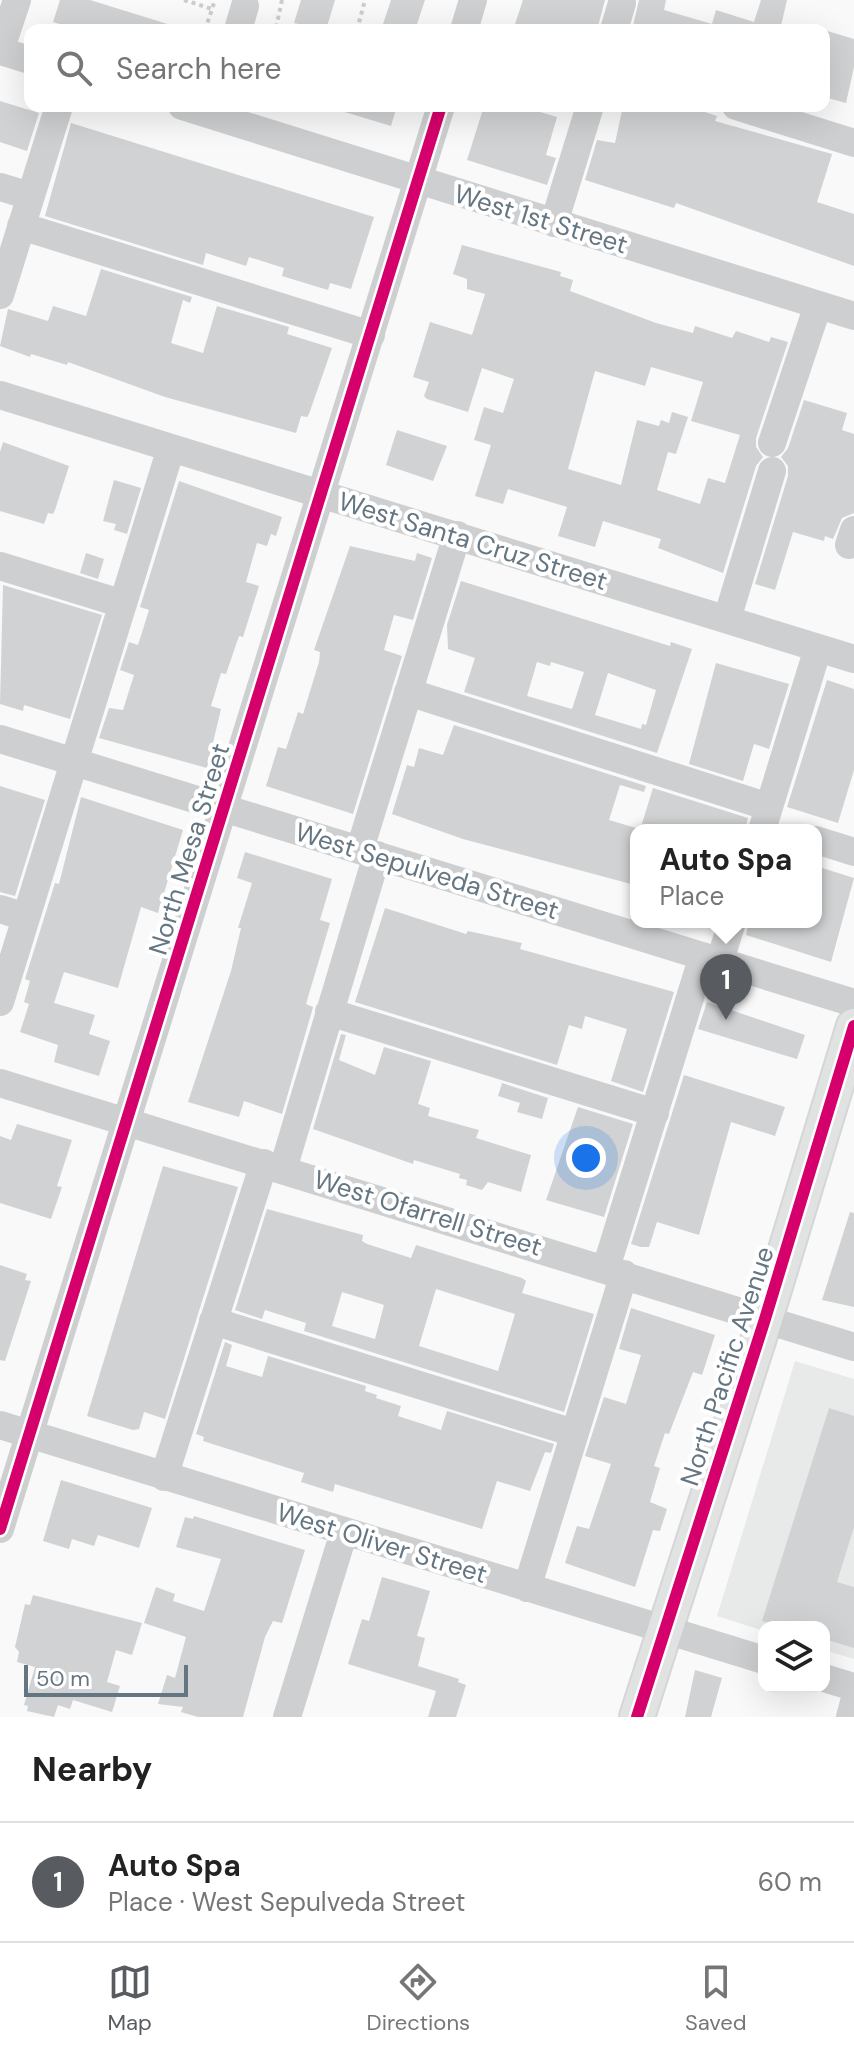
<!DOCTYPE html>
<html lang="en">
<head>
<meta charset="utf-8">
<style>
  :root { --surface:#fff; --page:#f2f2f2; --text:#222; --muted:#767676; --line:#e0e0e0; --accent:#585c60 }
  body { margin:0; font-family:"DM Sans",sans-serif; background:var(--page); color:var(--text) }
  .controls { position:absolute; right:24px; bottom:24px; display:grid; overflow:hidden; border-radius:16px; box-shadow:0 8px 32px #0002 }
  .controls button { width:72px; height:72px; display:grid; place-items:center; padding:0; border:0; border-bottom:2px solid var(--line); background:var(--surface); color:var(--text); font:40px sans-serif }
  .scale { position:absolute; left:24px; bottom:20px; width:164px; box-sizing:border-box; padding-left:8px; border:4px solid #657683; border-top:0; font-size:22px; line-height:28px; white-space:nowrap; color:#657683; -webkit-text-stroke:6px #fff; paint-order:stroke }
  .you { position:absolute; left:586px; top:1158px; width:28px; height:28px; margin:-20px; border:6px solid #fff; border-radius:50%; background:#1a73e8; box-shadow:0 0 0 12px #1a73e833 }
  .badge { display:grid; place-items:center; width:52px; height:52px; border-radius:50%; background:var(--accent); color:#fff; font-size:26px; font-weight:700 }
  .pin { position:absolute; translate:-50% -66px; filter:drop-shadow(0 2px 4px #0008) }
  .pin::after { content:''; position:absolute; top:42px; width:28px; height:24px; background:inherit; clip-path:polygon(0 0,100% 0,50% 100%) }
  .popup { position:absolute; left:630px; top:824px; width:192px; height:104px; box-sizing:border-box; display:grid; place-content:center; border-radius:16px; background:var(--surface); filter:drop-shadow(0 2px 6px #0005); font-size:26px; white-space:nowrap; color:var(--muted) }
  .popup b { font-size:30px; color:var(--text) }
  .popup::after { content:''; position:absolute; left:50%; top:100%; margin-left:-16px; border:16px solid transparent; border-top-color:var(--surface) }
  .list { margin:0; padding:0; list-style:none }
  h2 { display:flex; justify-content:space-between; align-items:center; height:104px; margin:0; padding:0 32px; font-size:34px }
  h2 small { font-size:26px; font-weight:400; color:var(--muted) }
  .list li { display:grid; grid-template-columns:52px 1fr auto; gap:24px; align-items:center; box-sizing:border-box; height:120px; padding:0 32px; border-top:2px solid var(--line) }
  .list b { display:block; font-size:30px; white-space:nowrap }
  .list p { margin:0; font-size:26px; white-space:nowrap; color:var(--muted) }
  .list em { font-size:26px; font-style:normal; color:var(--muted) }
  .icon { flex:none; width:44px; height:44px; fill:none; stroke:currentColor; stroke-width:2; stroke-linecap:round; stroke-linejoin:round }
  .map { position:relative; flex:none; width:854px; height:1717px; overflow:hidden }
  .search { position:absolute; background:var(--surface); box-shadow:0 8px 32px #0002; left:24px; right:24px; top:24px; height:88px; display:flex; align-items:center; gap:20px; box-sizing:border-box; padding:0 28px; border-radius:16px; color:var(--muted); font-size:30px }
  .sheet { height:224px; background:var(--surface) }
  nav { display:flex; justify-content:space-around; align-items:center; box-sizing:border-box; height:112px; border-top:2px solid var(--line); background:var(--surface); font-size:22px; color:var(--muted) }
  nav a { display:grid; justify-items:center; gap:4px }
  nav .on { color:var(--accent) }
  .map>svg:first-child { display:block }
  .built { fill:#e8e9e9 }
  .building { fill:#d0d2d3; fill-rule:evenodd }
  .lines { fill:none; stroke-linecap:round; stroke-linejoin:round }
  .major-casing { stroke:#d5d6d7; stroke-width:38 }
  .path { stroke:#cbcccd; stroke-width:4; stroke-dasharray:4 4; stroke-linecap:butt }
  .minor { stroke:#cecfd0; stroke-width:28 }
  .major { stroke:#e1e2e2; stroke-width:34 }
  .cycleway-casing { stroke:#fff; stroke-width:17 }
  .cycleway { stroke:#d6006c; stroke-width:12 }
  .labels { text-anchor:middle; stroke-width:8; stroke-linejoin:round; paint-order:stroke }
  .street-label { font-size:26px; fill:#657683; stroke:#fff }
</style>
</head>
<body>
<div class="map">
<svg width="854" height="1717" viewBox="0 0 854 1717">
  <rect width="100%" height="100%" fill="#f9f9f9"/>
  <path class="built" d="M795 1361 854 1379V1659L824 1650V1627H764V1631L717 1616Z"/>
  <path class="building" d="M60 0H90L174 26 173 30H79L53 22Z
    M301 0H335L326 30 294 23Z
    M391 0H425L415 30H381Z
    M523 0H605L597 30H513Z
    M639 0H666L664 10 712 24 716 10 754 22 761 0H787L780 30H632Z
    M824 30 854 39V67L846 103 824 97Z
    M0 101 39 113 27 151 0 142Z
    M339 106H397L391 126 338 110Z
    M484 106H520L557 117 546 155 556 158 547 185 467 160Z
    M623 106H686L717 116 715 121 832 154 817 202 854 214V266L676 203 674 208 585 180 597 140 615 143Z
    M71 123 374 217 351 289 330 283 328 290 282 276 284 268 249 257 246 266 206 253 203 265 45 216Z
    M462 245 561 272 560 276 573 280 570 291 656 323 693 333 695 326 732 338 736 331 769 342 771 337 788 342 756 438V447L763 457 756 466 723 573 658 548 661 539 603 521 595 547 558 536 567 507 508 489 503 504 475 496 491 445 474 440 484 407 503 413 514 379 482 368 468 412 427 399 424 396 429 382 413 377 430 322 472 335 485 294 467 289V279L453 274ZM651 367 703 382 691 421 740 435 725 483 708 478 700 504 657 490 668 452 676 454 688 417 672 412 669 423 661 420 659 426 637 420 621 485 568 469 595 371 645 386Z
    M101 269 192 297 190 303 183 300 171 343 203 353 217 306 289 327 287 334 332 348 309 414 307 417 301 416 296 433 165 397 68 362 67 365 31 354 30 357 0 346 8 309 48 321 53 306 86 316Z
    M804 400 847 413 842 430 854 434V513L842 518 833 539 825 536 824 541 793 532 775 590 755 584 788 476V466L781 457 788 448Z
    M397 430 447 446 433 481 386 465Z
    M3 442 69 466 55 510 53 514 48 513 44 524 0 511V452Z
    M114 480 141 488 127 534 114 530 116 524 103 521Z
    M179 481 282 517 276 536 271 534 267 546 257 543 246 582 259 586 243 637 239 636 226 674 221 673 211 706 221 709 207 768 99 738 109 708 123 710 134 675 120 670 129 642 138 645 149 610 140 607Z
    M350 546 415 561 417 553 432 558 413 620 394 615 384 650 402 656 353 814 266 786 278 747 286 749 298 712 303 714 319 662 320 652 314 650Z
    M86 553 104 559 98 579 80 573Z
    M461 581 670 646 671 642 692 649 657 753 464 692 475 658 448 649 447 625ZM537 662 550 666 551 662 584 672 572 709 527 696ZM608 673 656 690 646 725 642 724 641 729 595 715Z
    M3 585 102 615 70 719 24 705 23 711 0 704Z
    M716 663 789 684 769 749 754 744 743 781 689 764Z
    M827 680 854 689V770L838 823 787 807Z
    M454 725 646 786 644 792 620 785 609 820 636 828V868L631 884 463 839 392 814 407 765 414 767 419 748 443 755Z
    M0 786 45 800 15 896 0 892Z
    M653 788 748 818 745 830H640Z
    M81 797 183 830 158 913 141 907 118 988 64 972 54 1003 95 1015 89 1034 110 1041 99 1076 54 1062 58 1045 20 1032 29 1004 24 1002 30 981 25 979 55 883 59 884Z
    M245 852 332 879 320 920 330 923 306 1004 313 1007 312 1011 282 1114 244 1101 239 1117 188 1102 231 971 241 928H238L252 883 237 878Z
    M816 866 854 878 831 962 746 935 749 922H816Z
    M385 908 466 934 468 931 522 943 520 949 674 992 643 1092 611 1081 627 1029 585 1016 582 1029 569 1025 557 1065 355 1002Z
    M707 1002 805 1035 797 1059 698 1029Z
    M341 1034 346 1035 339 1060 375 1075 384 1047 431 1061 418 1104 430 1108 428 1116 479 1130 476 1138 531 1155 521 1192 488 1182 482 1190 466 1185 467 1180 459 1178 460 1174 414 1160 413 1164 313 1129Z
    M684 1075 785 1107 775 1136 731 1122 699 1235 657 1222 649 1247H641L631 1244Z
    M502 1083 548 1098 542 1119 517 1112 520 1103 498 1096Z
    M578 1107 633 1124 604 1217 546 1200Z
    M17 1124 72 1140 57 1186 62 1187 51 1219 0 1203V1136L11 1140Z
    M163 1166 238 1187 165 1419 144 1412 139 1429 133 1430 87 1416Z
    M267 1209 363 1235 362 1241 367 1244 411 1258 416 1245 522 1278 526 1281 522 1293 594 1314 564 1412 304 1331 306 1323 265 1310 262 1319 235 1310ZM436 1289 515 1314 498 1371 419 1346ZM342 1292 384 1305 375 1339 332 1326Z
    M850 1212 854 1213V1307L822 1300Z
    M0 1265 27 1274 25 1280 31 1281 5 1361 0 1360Z
    M631 1308 715 1335 702 1375 693 1372 669 1434 665 1433 654 1466 660 1468 650 1502 667 1509 660 1531 653 1530 635 1587 565 1563 577 1526 589 1529 611 1464 585 1456 604 1397 626 1404 641 1355 619 1349Z
    M225 1342 232 1345 226 1366 262 1377 268 1356 366 1386 365 1391 377 1395 376 1398 401 1406 398 1416 441 1430 447 1411 554 1444 551 1453 545 1452 530 1491 497 1481 482 1529 335 1484 333 1492 301 1482 304 1473 203 1441 204 1437 196 1434Z
    M829 1408 854 1416V1527L837 1582 854 1587V1648L824 1639V1627H784L762 1621Z
    M61 1480 152 1508 139 1548 98 1535 94 1546 72 1539 69 1549 43 1541Z
    M194 1516 305 1550 282 1623 273 1621 265 1637 243 1717H198L181 1712 183 1707 158 1704 167 1675 175 1678 186 1637 144 1623 156 1587 175 1594 173 1601 204 1611 221 1559 176 1547 185 1517 193 1519Z
    M382 1577 430 1591 417 1636 425 1638 418 1666 459 1679 458 1682 466 1685 456 1717H428L436 1691 348 1664 362 1619 369 1621Z
    M33 1595 142 1623 132 1655 116 1650 107 1682 120 1686 112 1712 73 1700 70 1709 58 1705 54 1717 27 1711 28 1706 24 1705 35 1667 17 1662 19 1652 15 1647 25 1604 30 1605Z
    M695 1670 722 1678 711 1717H685Z"/>
  <g class="lines">
    <g class="major-casing">
      <path id="major" d="M637 1717 765 1319 854 1026"/>
    </g>
    <path class="path" d="M184 0 212 9
      M282 0 276 28 282 30
      M205 30 215 0
      M357 30 365 0"/>
    <path class="minor" d="M238 30 245 6
      M464 30 473 0
      M614 30 622 3
      M0 51 17 0
      M0 51 30 60
      M182 106 854 316
      M736 106 854 143
      M0 187 30 196
      M554 223 590 106
      M21 226 371 335
      M0 295 59 106
      M0 395 854 659
      M772 443 818 305
      M849 545 854 530
      M0 566 123 604
      M727 619 772 471
      M408 692 769 807
      M0 739 854 1003
      M762 830 818 648
      M816 840 854 852
      M360 849 457 535
      M0 909 26 917
      M720 961 732 922
      M0 1002 171 448
      M329 1012 655 1113
      M0 1083 854 1347
      M283 1169 377 855
      M606 1268 703 956
      M213 1321 574 1433
      M0 1425 764 1660
      M164 1477 264 1163
      M0 1529 441 106
      M527 1588 624 1274
      M824 1678 854 1687
      M287 1717 344 1532
      M850 1717 854 1702"/>
    <use href="#major" class="major"/>
    <g class="cycleway-casing">
      <path id="cycleway" d="M0 1529 441 106
        M637 1717 765 1319 854 1026"/>
    </g>
    <use href="#cycleway" class="cycleway"/>
  </g>
  <g class="labels">
    <g class="street-label">
      <text transform="translate(541 219) rotate(17)" y="9">West 1st Street</text>
      <text transform="translate(473 541) rotate(17)" y="9">West Santa Cruz Street</text>
      <text transform="translate(189 849) rotate(-73)" y="9">North Mesa Street</text>
      <text transform="translate(427 871) rotate(17)" y="9">West Sepulveda Street</text>
      <text transform="translate(428 1213) rotate(17)" y="9">West Ofarrell Street</text>
      <text transform="translate(727 1366) rotate(-72)" y="9">North Pacific Avenue</text>
      <text transform="translate(382 1543) rotate(17)" y="9">West Oliver Street</text>
    </g>
  </g>
</svg>
<div class="controls">
<button><svg class="icon" aria-label="layers" viewBox="0 0 24 24"><path d="M12 4l9 5-9 5-9-5zM3 14l9 5 9-5"/></svg></button>
</div>
<div class="scale">50 m</div>
<div class="you"></div>
<div class="pin badge" style="left:726px;top:1020px">1</div>
<div class="popup"><b>Auto Spa</b>Place</div>
<div class="search"><svg class="icon" aria-label="search" viewBox="0 0 24 24"><circle cx="10" cy="10" r="6"/><path d="M15 15l6 6"/></svg>Search here</div>
</div>
<section class="sheet">
<h2>Nearby<small></small></h2>
<ul class="list">
<li><span class="badge">1</span><div><b>Auto Spa</b><p>Place · West Sepulveda Street</p></div><em>60 m</em></li>
</ul>
</section>
<nav>
<a class="on"><svg class="icon" aria-label="map" viewBox="0 0 24 24"><path d="M3 6l6-2 6 2 6-2v14l-6 2-6-2-6 2zM9 4v14M15 6v14"/></svg>Map</a>
<a><svg class="icon" aria-label="directions" viewBox="0 0 24 24"><path d="M12 3l9 9-9 9-9-9zM9 14v-3h6M13 9l2 2-2 2"/></svg>Directions</a>
<a><svg class="icon" aria-label="saved" viewBox="0 0 24 24"><path d="M7 4h10v16l-5-4-5 4z"/></svg>Saved</a>
</nav>
</body>
</html>
